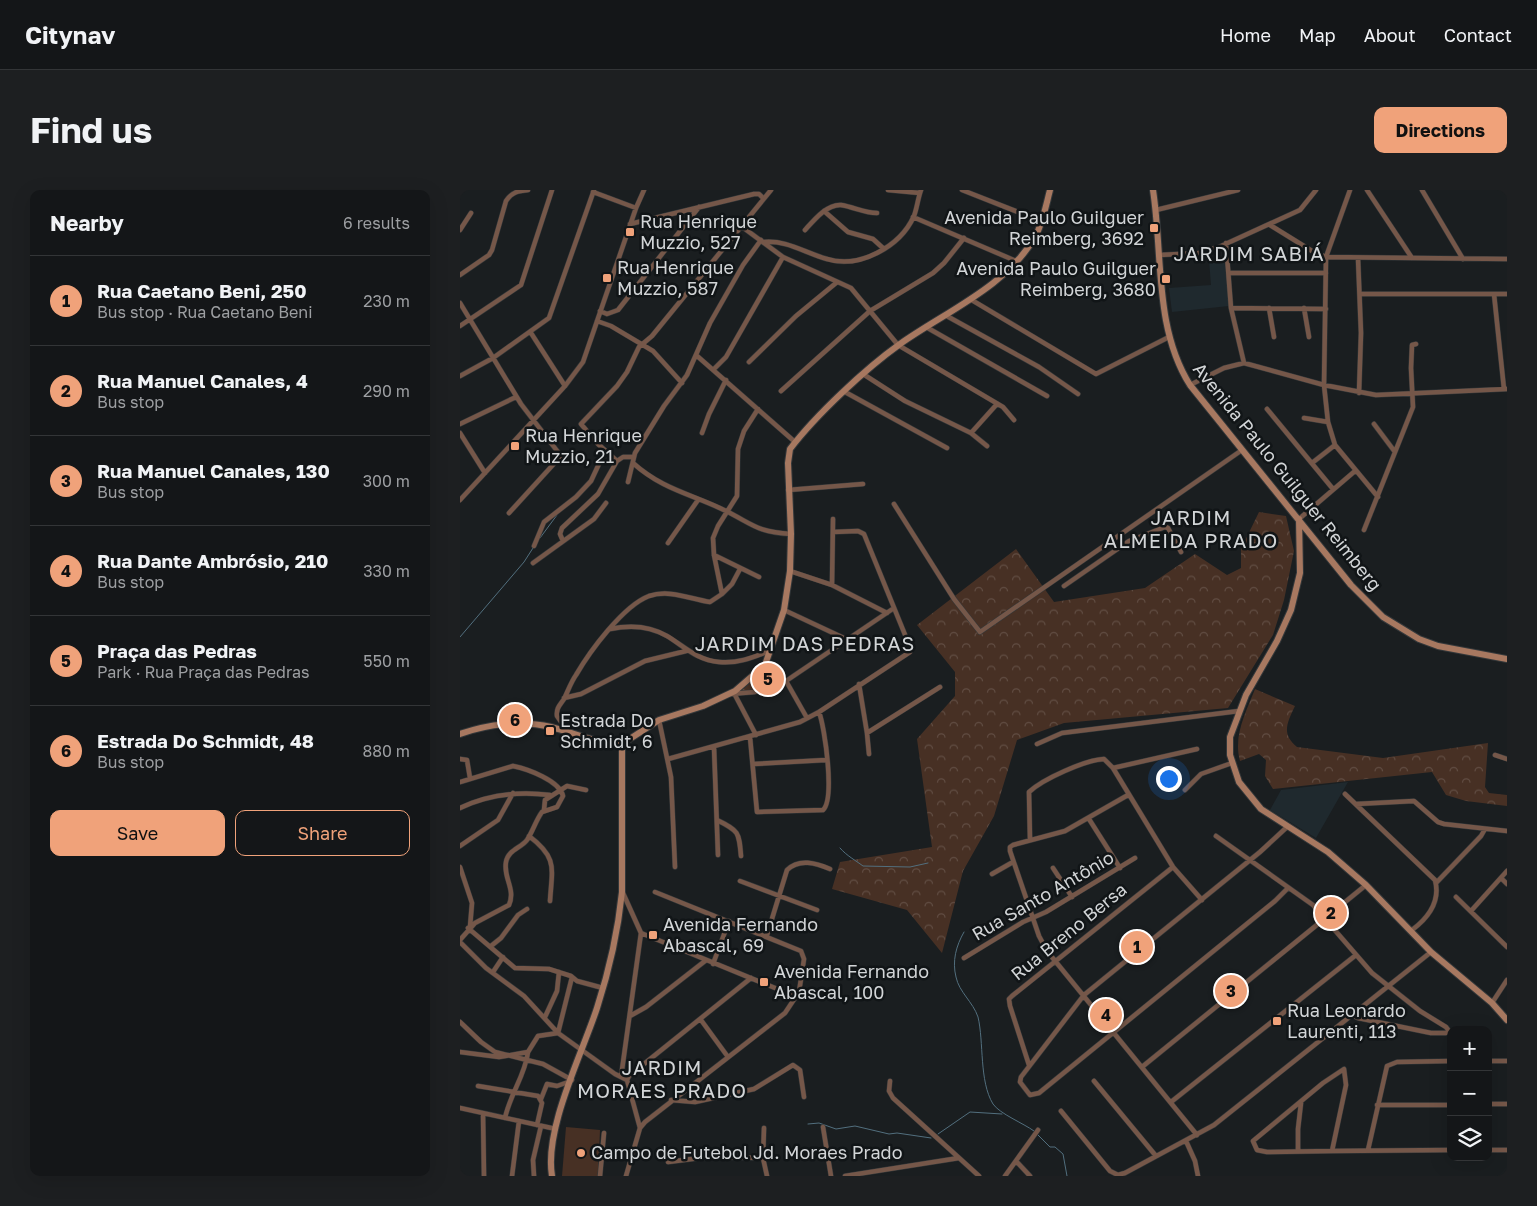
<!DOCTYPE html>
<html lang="en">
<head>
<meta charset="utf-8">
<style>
  :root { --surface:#141618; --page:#1d1f21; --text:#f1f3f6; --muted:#9d9fa2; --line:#333537; --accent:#f0a27a }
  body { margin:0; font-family:"Golos Text",sans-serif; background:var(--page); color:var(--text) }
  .controls { position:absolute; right:15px; bottom:15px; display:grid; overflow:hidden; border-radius:10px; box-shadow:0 5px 20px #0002 }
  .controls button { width:45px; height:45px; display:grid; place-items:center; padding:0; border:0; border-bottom:1px solid var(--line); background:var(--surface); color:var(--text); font:25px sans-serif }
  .you { position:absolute; left:708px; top:588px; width:18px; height:18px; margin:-12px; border:4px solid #fff; border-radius:50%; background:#1a73e8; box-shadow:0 0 0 8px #1a73e833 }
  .badge { display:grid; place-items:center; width:32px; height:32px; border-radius:50%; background:var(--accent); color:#111; font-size:16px; font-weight:700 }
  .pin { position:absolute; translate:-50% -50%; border:2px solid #fff; box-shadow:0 1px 5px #0006 }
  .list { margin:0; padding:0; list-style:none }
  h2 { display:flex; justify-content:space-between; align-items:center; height:65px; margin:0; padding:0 20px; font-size:21px }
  h2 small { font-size:16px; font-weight:400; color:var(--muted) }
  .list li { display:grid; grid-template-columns:32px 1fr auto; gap:15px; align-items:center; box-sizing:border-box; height:90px; padding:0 20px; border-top:1px solid var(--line) }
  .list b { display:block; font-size:19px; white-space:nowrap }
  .list p { margin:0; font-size:16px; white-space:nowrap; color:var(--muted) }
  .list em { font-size:16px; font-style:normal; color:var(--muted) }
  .actions { display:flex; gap:10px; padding:15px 20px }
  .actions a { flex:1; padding:11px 0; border:1px solid var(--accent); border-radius:10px; text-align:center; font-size:18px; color:var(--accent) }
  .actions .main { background:var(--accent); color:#111 }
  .icon { flex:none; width:28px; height:28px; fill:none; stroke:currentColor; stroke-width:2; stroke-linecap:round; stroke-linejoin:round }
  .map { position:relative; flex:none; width:1047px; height:986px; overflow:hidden; border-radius:10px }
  header { display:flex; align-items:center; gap:30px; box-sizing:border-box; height:70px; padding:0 25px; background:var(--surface); border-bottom:1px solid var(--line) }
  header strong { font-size:24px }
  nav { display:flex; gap:28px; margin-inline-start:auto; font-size:18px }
  .intro { display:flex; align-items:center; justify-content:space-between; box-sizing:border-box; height:120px; padding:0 30px }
  h1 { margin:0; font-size:35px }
  .button { padding:12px 22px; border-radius:10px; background:var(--accent); color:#111; font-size:18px; font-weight:700 }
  main { display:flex; gap:30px; padding:0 30px }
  aside { flex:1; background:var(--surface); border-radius:10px; box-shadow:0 5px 20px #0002 }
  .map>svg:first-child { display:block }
  .built { fill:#1f292e }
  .forest { fill:url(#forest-crowns) }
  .pitch { fill:#473024 }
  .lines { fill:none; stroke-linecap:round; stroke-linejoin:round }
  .stream { stroke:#526f7e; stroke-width:1 }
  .street-casing { stroke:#34383a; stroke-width:5.5 }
  .secondary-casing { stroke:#34383a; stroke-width:8 }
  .street { stroke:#755749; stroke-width:4.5 }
  .secondary { stroke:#a77860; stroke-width:6 }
  .poi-dot { fill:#f0a27a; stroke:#111517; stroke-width:2 }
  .labels { text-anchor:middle; stroke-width:5; stroke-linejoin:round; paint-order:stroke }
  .poi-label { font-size:18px; fill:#d2d5d7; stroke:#111517; text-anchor:start }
  .street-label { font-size:18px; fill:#d2d5d7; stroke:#111517 }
  .quarter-label { font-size:20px; letter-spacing:1px; fill:#d2d5d7; stroke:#111517 }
</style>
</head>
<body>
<header>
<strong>Citynav</strong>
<nav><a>Home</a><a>Map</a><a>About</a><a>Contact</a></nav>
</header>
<div class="intro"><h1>Find us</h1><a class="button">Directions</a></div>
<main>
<aside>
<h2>Nearby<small>6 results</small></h2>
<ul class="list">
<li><span class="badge">1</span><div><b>Rua Caetano Beni, 250</b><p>Bus stop · Rua Caetano Beni</p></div><em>230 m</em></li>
<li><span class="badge">2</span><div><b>Rua Manuel Canales, 4</b><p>Bus stop</p></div><em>290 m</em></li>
<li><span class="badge">3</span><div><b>Rua Manuel Canales, 130</b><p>Bus stop</p></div><em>300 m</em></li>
<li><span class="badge">4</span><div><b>Rua Dante Ambrósio, 210</b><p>Bus stop</p></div><em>330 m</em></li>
<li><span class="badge">5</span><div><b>Praça das Pedras</b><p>Park · Rua Praça das Pedras</p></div><em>550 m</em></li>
<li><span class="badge">6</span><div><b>Estrada Do Schmidt, 48</b><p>Bus stop</p></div><em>880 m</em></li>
</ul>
<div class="actions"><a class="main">Save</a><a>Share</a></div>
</aside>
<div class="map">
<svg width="1047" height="986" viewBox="0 0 1047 986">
  <defs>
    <pattern id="forest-crowns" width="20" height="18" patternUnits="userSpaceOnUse" patternTransform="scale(1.25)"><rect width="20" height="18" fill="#473024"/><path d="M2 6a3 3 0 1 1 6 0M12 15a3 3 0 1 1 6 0" fill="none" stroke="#614d43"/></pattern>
  </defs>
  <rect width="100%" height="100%" fill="#1a1e20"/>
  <path class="built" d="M764 66 769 116 712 122 709 98 751 95 749 70Z
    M888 592 856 648 810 620 821 600Z"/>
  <path class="forest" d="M799 322 826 326 834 361 824 410 813 445 768 518 604 533 557 550 534 626 503 681 482 763 447 720 372 699 380 672 472 657 457 549 495 506V482L457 435 556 359 594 412 685 398 735 364 767 385 781 378V359Z
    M310 473 324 491 278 504 280 500Z
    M795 499 835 516C827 533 821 544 837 557L923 568 1028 553 1025 597 1029 603 1047 605V616L1006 611 986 605 972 582 813 599 805 586 806 570 799 564 780 571C773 546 786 522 795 499Z"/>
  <path class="pitch" d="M106 937 140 940 138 986H102Z"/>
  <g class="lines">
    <path class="stream" d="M80 348 97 325
      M0 447 64 372 73 358
      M380 658C387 666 395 670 403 676L450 677 468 673
      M504 742C496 756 492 771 496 787 499 802 513 812 518 827 524 852 519 891 533 914 540 924 563 933 574 941
      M348 934 359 933 376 939 395 936 429 944 437 943 471 948
      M478 944 510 922 542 924
      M577 944 590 957H595L603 964 607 986"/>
    <g class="street-casing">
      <path id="street" d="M428 0 460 3
        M502 0 581 31
        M890 0 866 67 864 195 868 232 875 255 918 307
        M907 0 952 68
        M962 0 1003 69
        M133 2 176 18
        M696 20 778 0
        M364 21 388 42 413 49 424 59
        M453 27 556 71
        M170 34 294 4H299L303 8
        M810 35 852 61 866 67 1047 69
        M281 36 323 67 391 98 438 155 543 217 554 230
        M0 40 11 23
        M345 40C354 30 367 14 381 15 394 17 404 23 417 23
        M304 52C327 50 345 63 367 69 399 79 440 57 454 26 457 18 458 8 461 0
        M766 53 771 118 784 173
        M699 65 739 63 759 57 840 20 856 0
        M898 68 901 143 899 203
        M769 83H866
        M0 85 29 65 32 60 46 11C52 2 58 1 68 0
        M900 104H1047
        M1034 104 1044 199
        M510 109 636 184 709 147
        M0 113 61 214 101 266 49 323
        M771 118 866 119
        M809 118 814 147
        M844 118 849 147
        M140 121 147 124 158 120 239 17
        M485 125 579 177 618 204
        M137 131 151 136 193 161 222 193
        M0 136 61 95 92 0
        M466 137 587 206
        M71 143 105 196
        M236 165 335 252
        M289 172 336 126 376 93
        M253 180 266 167 323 67
        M403 184 445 211 511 243 527 256
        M0 186 33 168 89 128 134 0
        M730 195 764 178 784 173 864 195 916 205 1047 199
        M321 201 410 121 473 83 484 73 504 48
        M385 202 487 258
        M807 219 873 299
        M844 228 868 232
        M0 234 56 207
        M914 234 935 262
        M0 243 25 283
        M242 243 249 224 266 190
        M511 243 537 214
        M157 271 138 254 121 234 157 196 167 182 179 157 192 146 311 0
        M173 273C203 300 232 304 266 321 294 335 297 342 331 344
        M852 273 875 255
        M168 292 175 263 204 216 227 185 250 133 283 75 301 50
        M328 300 403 294
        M0 310 105 196 123 172 176 18 184 0
        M434 314 494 409 520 442 782 260
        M839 329 895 281
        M904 340 953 217 951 178 952 155 956 154
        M103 351 100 344 102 338 138 304 157 271 163 267H173
        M208 353 238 310
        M74 356 84 332 116 307 131 291 145 261
        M254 365 299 387
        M73 373 134 329 146 313
        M330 381 372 395 427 423
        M372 395 373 329
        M604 396 669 351 705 337 708 338 721 362
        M262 404 272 394 280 379
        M324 420 386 449
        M150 439C169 435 190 436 207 446 225 457 237 470 259 472 278 474 294 467 312 460
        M326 491 347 528
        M399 494 407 543 480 497
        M270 504 295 502 326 491 434 418
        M275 505 296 545
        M104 508 121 504 185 471 226 461
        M199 530 211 587 215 677
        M108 542 97 526C96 518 100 515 104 509 108 501 111 492 116 485 130 461 163 416 189 406 210 399 230 409 250 412L262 404 254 365 253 348 258 336 277 306 278 259 284 241 298 219
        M407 543 409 564
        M290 547 297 622 363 620C375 609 365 538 359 522
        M577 554 602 543 779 521
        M254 557 258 665
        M1035 565 1047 569
        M0 569 7 570 10 588
        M208 569 340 532 359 522 450 462V457L404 344 398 341 373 342
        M293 574 366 570
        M653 578 737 559
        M0 592 53 576C68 579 100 591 103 606L97 617 82 622C76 630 73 641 67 650 61 658 48 660 46 672 43 688 56 699 49 715L15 733 0 750
        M725 600 741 584 772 573
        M885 604 975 690C981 712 968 728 952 740
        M668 605 605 641 553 655 550 657V661L579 746 587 761 737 945
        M896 614 954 611 978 632 984 634 1047 641
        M0 618C29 604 58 601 90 605
        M84 620 85 610 107 596 126 600
        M629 629 660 678
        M257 630C279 641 279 642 281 666
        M827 637 800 662 624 805 561 887 560 892 570 905 579 903 815 711 828 698
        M69 646C98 668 92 678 90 711
        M756 646 853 715 912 783 960 821 986 837 989 841 986 843H971L898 828 892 825
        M570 650 569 602C583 589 625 570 644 569L653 578 713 677
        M0 656 38 630 53 603
        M0 677 12 713 10 737
        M593 678 612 707
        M532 684 553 672
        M1041 688 1047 694
        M280 691 357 720
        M976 693 1021 646 1025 639
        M163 703 181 743 337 807
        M996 707 1047 757
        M1011 721 1047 681
        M8 738 55 778 89 779 111 786 117 791 143 798
        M307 745 327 680C339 668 356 673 370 679
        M0 752 26 778 64 806 98 843 155 884 167 890
        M31 756 41 748 58 725 67 719
        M504 768 563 732 586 722 675 668
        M253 774 269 731
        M33 782 43 767
        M1032 813 1047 790
        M170 826 186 817 245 771
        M85 827 97 801 99 782
        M241 830 268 867
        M0 832 21 852 35 862 83 874 112 890
        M0 862 39 867 68 862C65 886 50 904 45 928
        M68 862 78 846 98 843 112 787
        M1028 871H1047
        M569 875 550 816 549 809 552 806 713 677 742 710
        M682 877 906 695
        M161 887 181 743
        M430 891 429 901 433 908 519 986
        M634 891 696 966
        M18 896 78 906 82 913 77 935
        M81 909 87 894 97 896 111 891
        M211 910 235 912 294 899 333 875 340 880 344 907
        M711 912 896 765
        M1028 914H1047
        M917 915H991
        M0 918 96 939
        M601 921 650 981 658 985 665 983 754 935 971 762
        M23 923 24 986
        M363 937 371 986
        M180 938 167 890 169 886 291 788
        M304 938 303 968 307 986
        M726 951 735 971 738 986
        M908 960 927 876 937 872 991 871
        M1028 960H1047
        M838 961V939L841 913
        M872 961 807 962 797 960 793 951 863 893 884 879 886 895 872 961 991 960
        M556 971 570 986
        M208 972 248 967 303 968
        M52 986 59 931
        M74 986 73 970 81 936
        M140 986 144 943
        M166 986 180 938 185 932 325 823 339 802 344 769 341 761 195 702
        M385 986 499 968
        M545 986 578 940"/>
    </g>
    <g class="secondary-casing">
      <path id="secondary" d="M693 0C703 65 694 138 730 195L891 395 923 427 959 449 978 456 1047 469
        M839 329 840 383 831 420 817 451 786 505 770 547V565L779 592 801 619 868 662 906 695 971 762 1032 813 1047 830
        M0 544C28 534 62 530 91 537 115 543 138 554 162 554
        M92 986C84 939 122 864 137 818 149 781 158 741 162 702V554L199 530 243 516 275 501 305 475 324 420 330 381 331 344 328 273 330 259C356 225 405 179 440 154 485 122 546 97 575 47 583 33 586 15 590 0"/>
    </g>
    <use href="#street" class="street"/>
    <use href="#secondary" class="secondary"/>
  </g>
  <g class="poi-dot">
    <rect x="689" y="33" width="10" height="10" rx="2.5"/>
    <rect x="165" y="37" width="10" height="10" rx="2.5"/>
    <rect x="142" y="83" width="10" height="10" rx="2.5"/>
    <rect x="701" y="84" width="10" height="10" rx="2.5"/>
    <rect x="50" y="251" width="10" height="10" rx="2.5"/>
    <rect x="85" y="536" width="10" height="10" rx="2.5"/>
    <rect x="188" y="740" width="10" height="10" rx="2.5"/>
    <rect x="299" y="787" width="10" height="10" rx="2.5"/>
    <rect x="812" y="826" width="10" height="10" rx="2.5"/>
    <circle cx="121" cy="963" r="5"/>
  </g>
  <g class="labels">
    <g class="poi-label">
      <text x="684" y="34" text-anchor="end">Avenida Paulo Guilguer<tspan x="684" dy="21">Reimberg, 3692</tspan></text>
      <text x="180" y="38">Rua Henrique<tspan x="180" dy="21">Muzzio, 527</tspan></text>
      <text x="157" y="84">Rua Henrique<tspan x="157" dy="21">Muzzio, 587</tspan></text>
      <text x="696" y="85" text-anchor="end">Avenida Paulo Guilguer<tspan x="696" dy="21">Reimberg, 3680</tspan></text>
      <text x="65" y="252">Rua Henrique<tspan x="65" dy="21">Muzzio, 21</tspan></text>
      <text x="100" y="537">Estrada Do<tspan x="100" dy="21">Schmidt, 6</tspan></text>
      <text x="203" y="741">Avenida Fernando<tspan x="203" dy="21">Abascal, 69</tspan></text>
      <text x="314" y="788">Avenida Fernando<tspan x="314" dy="21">Abascal, 100</tspan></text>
      <text x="827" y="827">Rua Leonardo<tspan x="827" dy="21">Laurenti, 113</tspan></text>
      <text x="131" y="969">Campo de Futebol Jd. Moraes Prado</text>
    </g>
    <g class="street-label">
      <text transform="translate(827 287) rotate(51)" y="6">Avenida Paulo Guilguer Reimberg</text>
      <text transform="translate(583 706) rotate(-30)" y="6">Rua Santo Antônio</text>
      <text transform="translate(609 742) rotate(-39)" y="6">Rua Breno Bersa</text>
    </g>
    <g class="quarter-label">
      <text x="789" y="71">JARDIM SABIÁ</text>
      <text x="731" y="335">JARDIM<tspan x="731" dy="23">ALMEIDA PRADO</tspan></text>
      <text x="345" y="461">JARDIM DAS PEDRAS</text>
      <text x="202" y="885">JARDIM<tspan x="202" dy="23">MORAES PRADO</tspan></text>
    </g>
  </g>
</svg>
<div class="controls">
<button>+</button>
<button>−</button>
<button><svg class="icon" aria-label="layers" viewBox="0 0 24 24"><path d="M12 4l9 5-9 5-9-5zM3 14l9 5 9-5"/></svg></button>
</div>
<div class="you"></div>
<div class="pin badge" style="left:677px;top:757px">1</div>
<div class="pin badge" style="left:871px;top:723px">2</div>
<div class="pin badge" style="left:771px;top:801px">3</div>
<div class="pin badge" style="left:646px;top:825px">4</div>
<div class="pin badge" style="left:308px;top:489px">5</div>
<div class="pin badge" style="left:55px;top:530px">6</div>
</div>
</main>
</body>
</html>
